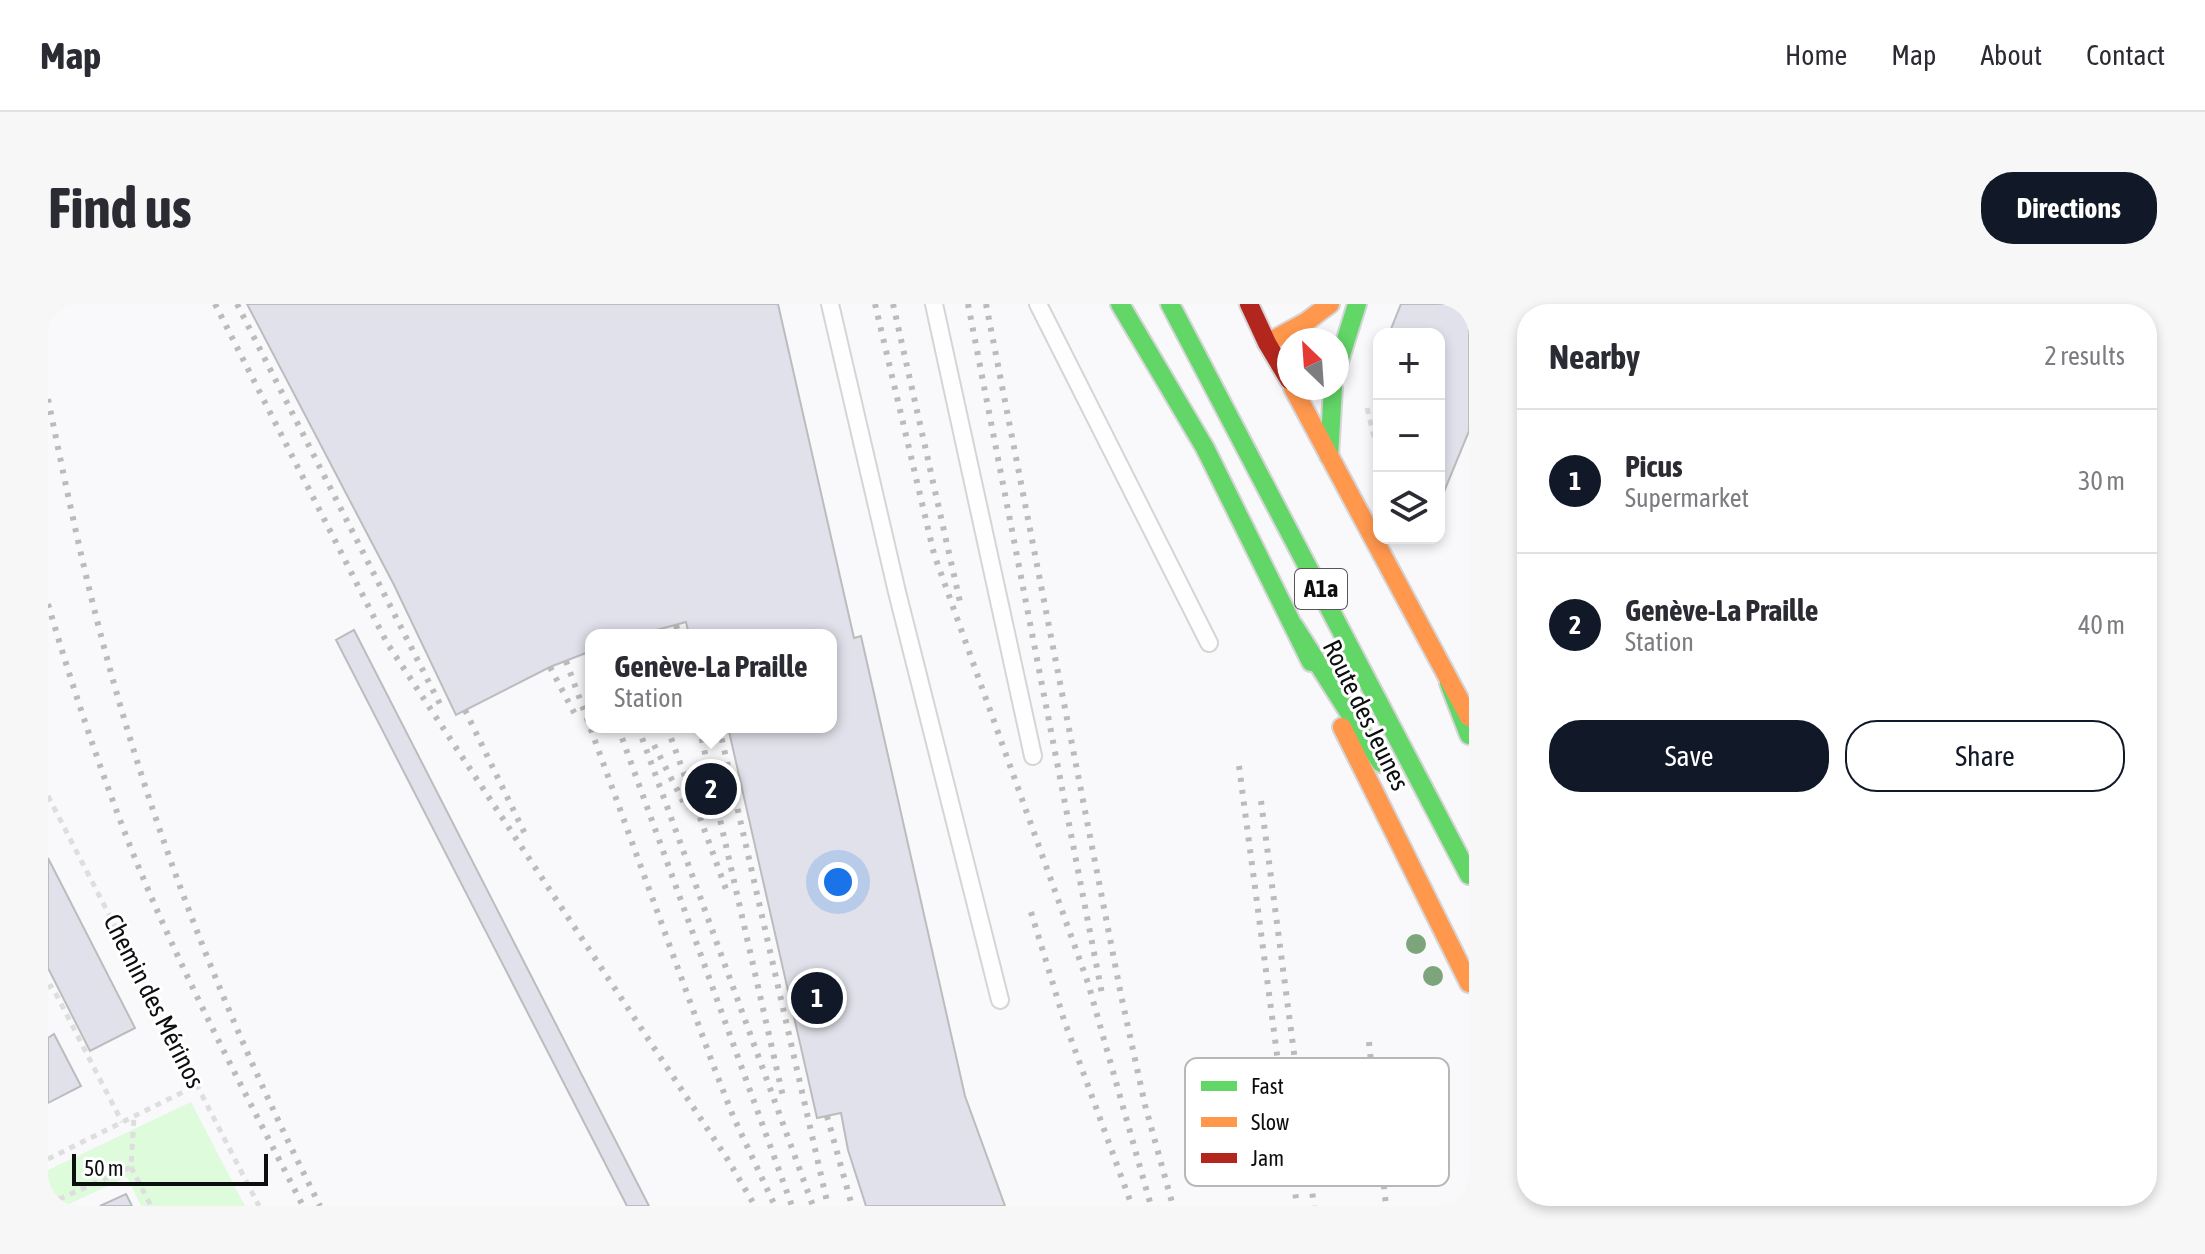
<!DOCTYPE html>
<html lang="en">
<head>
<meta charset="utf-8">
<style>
  :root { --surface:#fff; --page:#f7f7f7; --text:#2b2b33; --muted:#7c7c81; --line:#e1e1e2; --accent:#111827 }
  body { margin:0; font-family:"Asap Condensed",sans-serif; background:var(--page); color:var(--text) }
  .controls { position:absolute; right:24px; top:24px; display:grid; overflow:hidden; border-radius:16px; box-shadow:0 4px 12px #0003 }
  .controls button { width:72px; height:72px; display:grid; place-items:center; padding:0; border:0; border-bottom:2px solid var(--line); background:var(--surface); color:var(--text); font:40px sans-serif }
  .compass { position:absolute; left:1229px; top:24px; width:72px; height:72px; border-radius:50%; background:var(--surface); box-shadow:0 4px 12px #0003; rotate:335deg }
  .scale { position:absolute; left:24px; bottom:20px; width:196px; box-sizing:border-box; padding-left:8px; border:4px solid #0d0e0f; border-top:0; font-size:22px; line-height:28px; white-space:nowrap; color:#0d0e0f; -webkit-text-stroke:6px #fff; paint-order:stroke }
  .you { position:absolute; left:790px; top:578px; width:28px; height:28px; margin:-20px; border:6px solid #fff; border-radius:50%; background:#1a73e8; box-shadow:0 0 0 12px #1a73e833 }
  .badge { display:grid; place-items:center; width:52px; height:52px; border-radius:50%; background:var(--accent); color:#fff; font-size:26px; font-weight:700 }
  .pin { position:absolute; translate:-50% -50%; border:4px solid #fff; box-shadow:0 2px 8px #0006 }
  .popup { position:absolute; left:537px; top:325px; width:252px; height:104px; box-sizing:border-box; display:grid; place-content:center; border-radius:16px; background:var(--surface); filter:drop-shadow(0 2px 6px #0005); font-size:26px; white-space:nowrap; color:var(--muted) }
  .popup b { font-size:30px; color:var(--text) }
  .popup::after { content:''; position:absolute; left:50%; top:100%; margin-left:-16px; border:16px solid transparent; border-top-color:var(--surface) }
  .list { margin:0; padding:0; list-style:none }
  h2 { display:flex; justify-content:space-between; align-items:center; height:104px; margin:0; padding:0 32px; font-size:34px }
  h2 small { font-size:26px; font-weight:400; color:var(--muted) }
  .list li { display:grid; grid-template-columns:52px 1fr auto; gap:24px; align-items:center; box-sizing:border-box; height:144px; padding:0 32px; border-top:2px solid var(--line) }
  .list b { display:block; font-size:30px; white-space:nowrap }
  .list p { margin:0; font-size:26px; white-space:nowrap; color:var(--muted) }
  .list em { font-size:26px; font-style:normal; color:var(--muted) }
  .actions { display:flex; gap:16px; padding:24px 32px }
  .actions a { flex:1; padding:18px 0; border:2px solid var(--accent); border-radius:32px; text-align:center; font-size:28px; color:var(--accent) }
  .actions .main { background:var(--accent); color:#fff }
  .icon { flex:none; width:44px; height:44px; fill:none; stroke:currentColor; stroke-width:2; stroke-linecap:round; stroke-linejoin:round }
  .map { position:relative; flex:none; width:1421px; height:902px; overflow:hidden; border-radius:32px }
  header { display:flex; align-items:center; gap:48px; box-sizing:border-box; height:112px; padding:0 40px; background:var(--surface); border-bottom:2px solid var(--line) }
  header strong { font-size:38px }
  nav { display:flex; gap:44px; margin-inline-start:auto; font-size:28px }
  .intro { display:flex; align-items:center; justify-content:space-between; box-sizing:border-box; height:192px; padding:0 48px }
  h1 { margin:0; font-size:56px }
  .button { padding:20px 36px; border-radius:32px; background:var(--accent); color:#fff; font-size:28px; font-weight:700 }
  main { display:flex; gap:48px; padding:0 48px }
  aside { flex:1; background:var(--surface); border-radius:32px; box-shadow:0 4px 12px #0003 }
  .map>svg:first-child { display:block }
  .green { fill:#defbdc }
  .building { fill:#e0e1ea; stroke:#bbbcbd; stroke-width:2 }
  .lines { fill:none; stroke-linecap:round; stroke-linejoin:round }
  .lane-casing { stroke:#d5d5d7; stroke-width:20 }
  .fast-casing { stroke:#d5d5d7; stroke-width:22 }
  .slow-casing { stroke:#d5d5d7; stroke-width:22 }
  .jam-casing { stroke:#d5d5d7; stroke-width:22 }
  .path { stroke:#dededf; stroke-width:5; stroke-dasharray:6 6; stroke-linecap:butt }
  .lane { stroke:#fefefe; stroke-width:16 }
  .fast { stroke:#63d668; stroke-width:18 }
  .slow { stroke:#ff974d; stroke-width:18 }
  .jam { stroke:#b3261e; stroke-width:18 }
  .rail { stroke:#bbbbbc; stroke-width:6; stroke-dasharray:4 8; stroke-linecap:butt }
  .tree { fill:#7ca57b }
  .labels { text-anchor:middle; stroke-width:6; stroke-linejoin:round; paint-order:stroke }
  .shield { fill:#fff; stroke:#565657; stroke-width:2 }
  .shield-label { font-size:24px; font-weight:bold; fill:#0d0e0f }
  .street-label { font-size:26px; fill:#0d0e0f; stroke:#fff }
  .key { fill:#fff; stroke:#b6b7b7; stroke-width:2 }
  .key-label { font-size:22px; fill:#0d0e0f }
</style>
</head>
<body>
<header>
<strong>Map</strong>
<nav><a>Home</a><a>Map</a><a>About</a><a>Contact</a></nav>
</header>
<div class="intro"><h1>Find us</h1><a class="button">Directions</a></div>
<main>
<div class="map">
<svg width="1421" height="902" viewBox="0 0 1421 902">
  <rect width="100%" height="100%" fill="#f9f9fb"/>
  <path class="green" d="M143 798 197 902H93L79 873 17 902H0V866Z"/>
  <path class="building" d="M199 0H730L806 334 813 332 917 792 957 902H818L800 846 793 809 769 814 680 423H783V331H641L638 318 590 331H543V347L502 363 408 411 346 281Z
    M1353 0H1421V127L1393 195 1391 194V30H1341Z
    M306 326 601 902H579L288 336Z
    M0 554 87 724 42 747 0 664Z
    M6 730 33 782 0 799V734Z
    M78 890 84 902H52Z"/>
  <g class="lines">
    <g class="lane-casing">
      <path id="lane" d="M782 0 849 288 952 696
        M886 0 985 452
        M990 0 1161 339"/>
    </g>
    <g class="fast-casing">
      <path id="fast" d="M1072 0 1157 144 1263 358
        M1122 0 1421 571
        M1289 64 1309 0
        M1281 152 1285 84
        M1246 322 1333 459
        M1401 379 1421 431"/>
    </g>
    <g class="slow-casing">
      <path id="slow" d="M1219 39 1258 18 1282 0
        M1245 84 1421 413
        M1294 423 1421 679"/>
    </g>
    <g class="jam-casing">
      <path id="jam" d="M1201 0 1219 39 1241 76"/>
    </g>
    <path class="path" d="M1319 104 1331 154
      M0 492 211 902
      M0 684 3 682 9 692 74 818
      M0 855 149 781
      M83 863 103 902
      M0 900 83 863 86 812"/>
    <use href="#lane" class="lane"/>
    <use href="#fast" class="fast"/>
    <use href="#slow" class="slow"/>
    <use href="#jam" class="jam"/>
    <path class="rail" d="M167 0 339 339 680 856 707 902
      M189 0 395 406
      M827 0 886 250 1040 679 1103 902
      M845 0 912 298
      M920 0 1055 695
      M938 0 1073 691 1097 801 1125 902
      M0 95C17 178 34 261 56 343 107 536 182 724 272 902
      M0 300C25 385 53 469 86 552 135 672 196 787 255 902
      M628 321 631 331
      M602 328 603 331
      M543 348V349
      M518 357 664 758 685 812 727 902
      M502 363 530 416
      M417 406 479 534
      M570 423 744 902
      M590 423 765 902
      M619 423 679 588
      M651 423 736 797
      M671 423 780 902
      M606 441 639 505
      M1191 462 1249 902
      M1213 497 1266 902
      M983 608 1016 716 1084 902
      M1321 738 1338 902
      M779 812 804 902"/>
  </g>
  <g class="tree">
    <circle cx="1368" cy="640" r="10"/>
    <circle cx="1385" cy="672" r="10"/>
  </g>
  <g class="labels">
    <rect class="shield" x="1247" y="265" width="52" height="40" rx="6"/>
    <g class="shield-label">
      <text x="1273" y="293">A1a</text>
    </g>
    <g class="street-label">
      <text transform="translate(1318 411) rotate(64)" y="9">Route des Jeunes</text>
      <text transform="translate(106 697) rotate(63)" y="9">Chemin des Mérinos</text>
    </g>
  </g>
  <rect x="1137" y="754" width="264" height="128" rx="12" class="key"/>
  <rect x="1153" y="777" width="36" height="10" fill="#63d668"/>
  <rect x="1153" y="813" width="36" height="10" fill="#ff974d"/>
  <rect x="1153" y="849" width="36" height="10" fill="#b3261e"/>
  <g class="key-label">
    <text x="1203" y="790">Fast</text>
    <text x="1203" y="826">Slow</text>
    <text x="1203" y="862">Jam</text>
  </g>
</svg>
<div class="controls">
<button>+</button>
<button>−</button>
<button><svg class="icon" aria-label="layers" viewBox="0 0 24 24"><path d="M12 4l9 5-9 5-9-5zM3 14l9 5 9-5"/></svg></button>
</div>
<svg class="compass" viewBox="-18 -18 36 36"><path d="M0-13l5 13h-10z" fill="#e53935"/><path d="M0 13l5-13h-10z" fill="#7c7c81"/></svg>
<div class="scale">50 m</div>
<div class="you"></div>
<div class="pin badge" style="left:769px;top:694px">1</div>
<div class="pin badge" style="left:663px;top:485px">2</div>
<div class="popup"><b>Genève-La Praille</b>Station</div>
</div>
<aside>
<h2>Nearby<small>2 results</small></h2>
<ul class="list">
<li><span class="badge">1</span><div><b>Picus</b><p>Supermarket</p></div><em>30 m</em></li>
<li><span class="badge">2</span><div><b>Genève-La Praille</b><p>Station</p></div><em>40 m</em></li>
</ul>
<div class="actions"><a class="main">Save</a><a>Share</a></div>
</aside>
</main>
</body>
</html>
